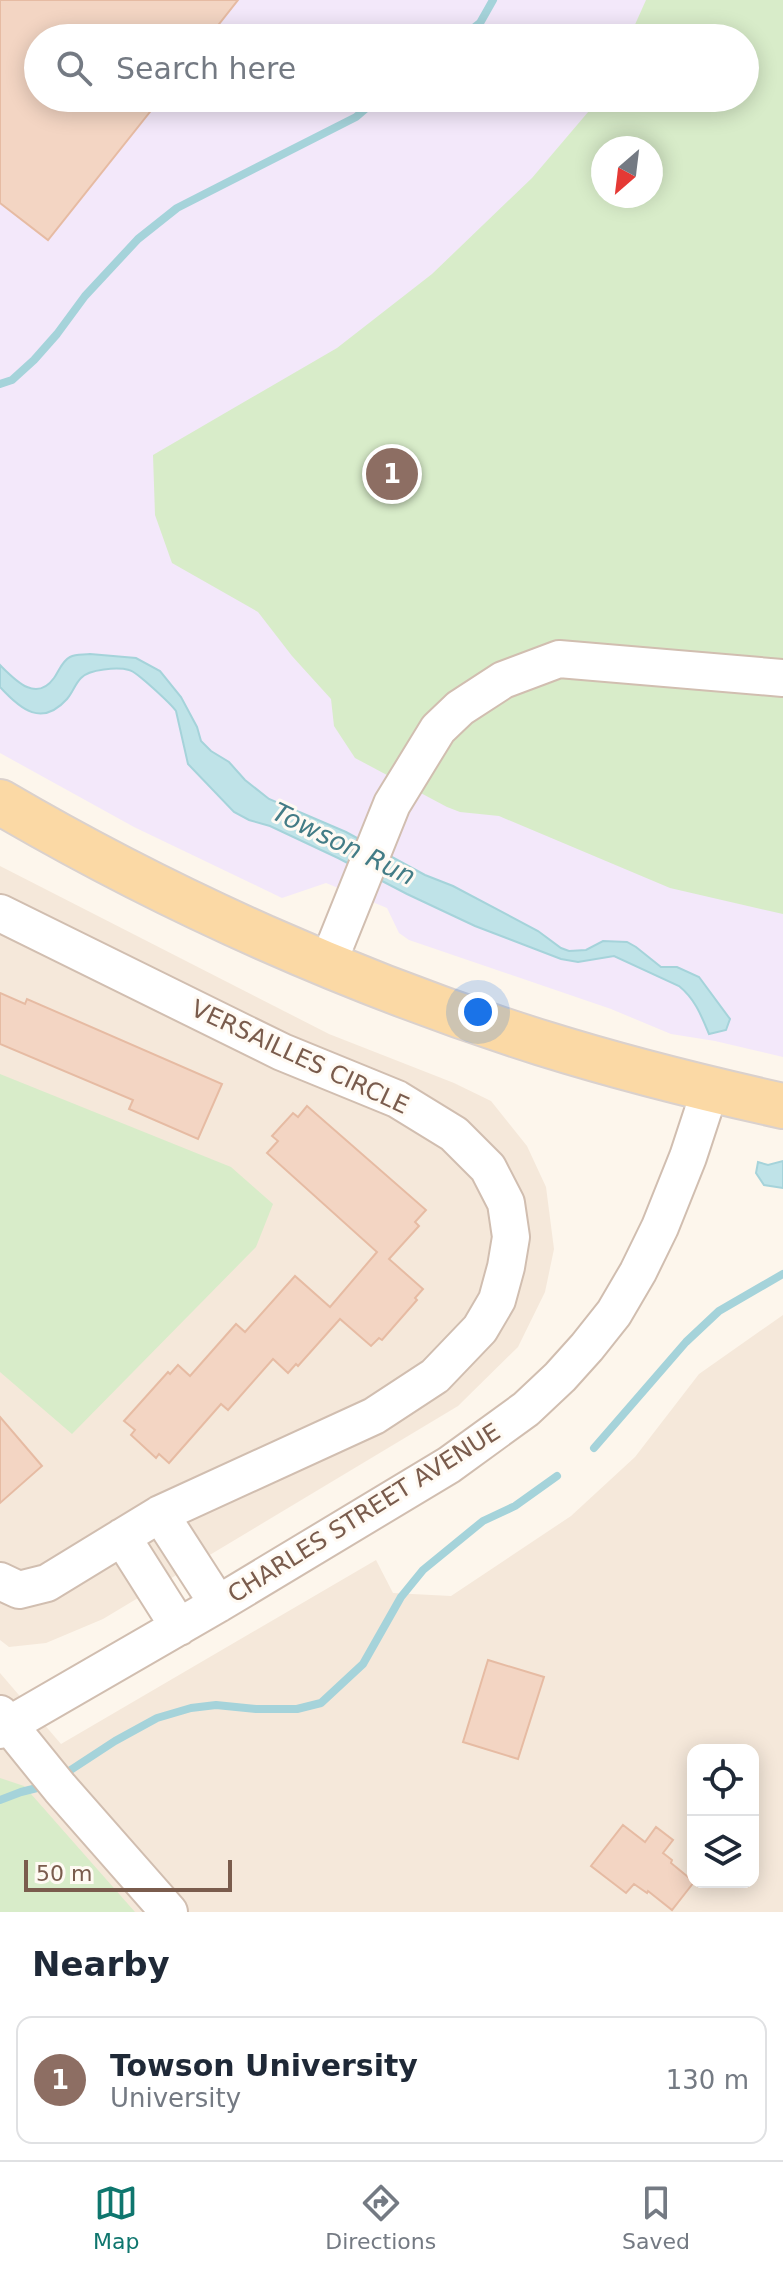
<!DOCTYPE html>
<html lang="en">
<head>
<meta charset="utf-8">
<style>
  :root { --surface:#fff; --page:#f2f2f3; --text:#1f2937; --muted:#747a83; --line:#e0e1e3; --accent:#0f766e }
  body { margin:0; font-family:"DejaVu Sans",sans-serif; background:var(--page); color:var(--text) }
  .controls { position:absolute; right:24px; bottom:24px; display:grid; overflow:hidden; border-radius:16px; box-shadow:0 4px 20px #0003 }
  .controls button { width:72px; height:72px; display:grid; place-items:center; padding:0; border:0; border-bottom:2px solid var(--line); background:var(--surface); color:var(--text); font:40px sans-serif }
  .compass { position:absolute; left:591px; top:136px; width:72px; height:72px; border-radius:50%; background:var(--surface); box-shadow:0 4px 20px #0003; rotate:208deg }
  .scale { position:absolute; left:24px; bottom:20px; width:208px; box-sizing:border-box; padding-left:8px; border:4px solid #7a5c4d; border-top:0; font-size:22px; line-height:28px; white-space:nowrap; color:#7a5c4d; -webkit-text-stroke:6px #fffaf3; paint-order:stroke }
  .you { position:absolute; left:478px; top:1012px; width:28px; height:28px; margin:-20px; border:6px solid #fff; border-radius:50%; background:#1a73e8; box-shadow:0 0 0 12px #1a73e833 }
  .badge { display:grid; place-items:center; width:52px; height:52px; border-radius:50%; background:var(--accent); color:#fff; font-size:26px; font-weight:700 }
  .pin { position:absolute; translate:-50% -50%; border:4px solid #fff; box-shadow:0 2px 8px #0006 }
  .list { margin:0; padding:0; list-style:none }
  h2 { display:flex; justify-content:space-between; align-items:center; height:104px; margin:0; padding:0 32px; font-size:34px }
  h2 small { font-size:26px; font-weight:400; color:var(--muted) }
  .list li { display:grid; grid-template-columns:52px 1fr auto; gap:24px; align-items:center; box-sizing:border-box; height:128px; margin:0 16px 16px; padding:0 16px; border:2px solid var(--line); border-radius:16px }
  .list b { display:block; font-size:30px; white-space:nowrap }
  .list p { margin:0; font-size:26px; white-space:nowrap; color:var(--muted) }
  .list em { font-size:26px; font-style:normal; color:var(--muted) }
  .icon { flex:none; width:44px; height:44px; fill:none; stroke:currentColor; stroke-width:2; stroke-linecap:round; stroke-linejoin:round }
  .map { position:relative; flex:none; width:783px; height:1912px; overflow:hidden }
  .search { position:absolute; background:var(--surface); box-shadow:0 4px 20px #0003; left:24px; right:24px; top:24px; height:88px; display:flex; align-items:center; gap:20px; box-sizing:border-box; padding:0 28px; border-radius:44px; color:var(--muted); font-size:30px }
  .sheet { height:248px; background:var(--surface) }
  nav { display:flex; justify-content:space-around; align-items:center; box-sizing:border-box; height:112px; border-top:2px solid var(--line); background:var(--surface); font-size:22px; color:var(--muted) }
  nav a { display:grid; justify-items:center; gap:4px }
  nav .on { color:var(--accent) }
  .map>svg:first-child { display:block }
  .residential { fill:#f5e8da; fill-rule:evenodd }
  .education { fill:#f3e8fa; fill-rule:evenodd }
  .green { fill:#d8ecc9; fill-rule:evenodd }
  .water { fill:#bfe3e8; stroke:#a5d3da; stroke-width:2 }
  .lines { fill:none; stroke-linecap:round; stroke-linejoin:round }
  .stream { stroke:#a5d3da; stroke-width:8 }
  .building { fill:#f3d5c3; stroke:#e6bba3; stroke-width:2 }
  .minor-casing { stroke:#d1beb0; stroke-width:40 }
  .major-casing { stroke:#dad1cd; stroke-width:48 }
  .minor { stroke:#fff; stroke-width:36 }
  .major { stroke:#fbd9a5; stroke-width:44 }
  .labels { text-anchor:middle; stroke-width:6; stroke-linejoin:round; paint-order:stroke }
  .street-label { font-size:24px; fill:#7a5c4d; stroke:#fffaf3 }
  .water-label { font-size:26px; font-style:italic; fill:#437c86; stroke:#fffaf3 }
</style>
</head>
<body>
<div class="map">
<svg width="783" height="1912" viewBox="0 0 783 1912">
  <rect width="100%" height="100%" fill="#fdf6ec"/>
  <path class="residential" d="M0 866 329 1034 454 1083 491 1101 527 1146 546 1187 554 1249 545 1292 518 1347 458 1406 103 1619 46 1643 9 1647 0 1640Z
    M783 1315V1912H0V1673L61 1744 376 1560 393 1593 451 1596 571 1516 635 1457 699 1374ZM693 1750H753V1882H693Z"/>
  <path class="education" d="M0 0H783V1057L715 1041 671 1034 611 1009 409 940 399 933 387 908 326 883 282 898 134 827 0 753ZM38 38H745V98H38ZM603 148H651V196H603Z"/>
  <path class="green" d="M646 0H783V914L670 888 499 816 460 812 447 807 355 758 334 726 331 699 292 656 258 612 172 563 155 515 153 455 337 348 432 274 532 178 600 98H745V38H629ZM603 148H651V196H603Z
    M0 1074 231 1167 273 1204 256 1247 72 1434 0 1372Z
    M0 1778 24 1786 135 1912H0Z"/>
  <path class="water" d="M90 654 136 658 160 671 181 697 197 727 201 741 211 751 229 762 245 780 269 799 346 832 425 875 453 886 538 931 561 948 569 951 586 950 603 941 627 942 636 947 661 967H677L699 977 730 1019 726 1030 709 1034C701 1015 695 999 679 986L614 956 578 962 561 959 475 926 407 894 338 858 270 826 249 820 234 812 188 764 176 711C171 704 136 671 129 670 118 667 89 669 81 678 75 684 73 692 67 699 42 727 21 710 0 687V665C15 680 36 703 54 678 59 671 62 661 70 657 76 654 83 655 90 654Z
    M783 1161V1188L764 1185 756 1173 758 1162 768 1165Z"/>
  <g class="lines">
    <path class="stream" d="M461 38 480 23 493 0
      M0 384 12 380 34 360 57 334 85 296 138 239 177 208 356 117 378 98
      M594 1448 686 1342 719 1311 783 1274
      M63 1775 115 1741 157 1718 191 1708 216 1705 256 1709H297L321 1703 363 1664 401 1597 423 1570 483 1521 515 1506 557 1476
      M0 1800 21 1792 45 1786"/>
  </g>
  <path class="building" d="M0 0H238L208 38H38V98H161L48 240 0 203Z
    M0 993 25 1004 27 999 222 1084 198 1139 129 1109 133 1100 0 1044Z
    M307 1106 426 1210 415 1222 419 1226 389 1259 423 1289 415 1298 417 1300 382 1340 379 1338 371 1346 340 1319 298 1366 296 1364 288 1373 273 1359 228 1410 221 1404 169 1463 159 1454 156 1458 131 1435 135 1430 124 1421 168 1372 170 1374 178 1365 190 1376 236 1324 245 1332 295 1276 330 1307 377 1252 267 1153 278 1141 272 1136 293 1113 298 1117Z
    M0 1417 42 1466 0 1503Z
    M488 1660 544 1677 518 1759 463 1742Z
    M623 1825 645 1842 656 1827 673 1840 663 1853 672 1860 671 1863 694 1882 672 1910 648 1891 647 1893 634 1884 626 1893 591 1866Z"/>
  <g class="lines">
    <g class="minor-casing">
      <path id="minor" d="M0 913 282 1052 397 1099 454 1134 488 1168 506 1203 511 1237 506 1267 497 1300 480 1329 435 1376 374 1416 160 1514 47 1583 19 1590 0 1581
        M328 963 392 804 438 729 460 708 503 680 559 659 783 678
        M160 1514 218 1604
        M122 1537 179 1627
        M0 1714 60 1788 169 1912
        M0 1730 218 1604 449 1465 526 1409 560 1377 587 1347 614 1313 638 1272 660 1227 688 1157 710 1090"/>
    </g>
    <g class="major-casing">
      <path id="major" d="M0 802C169 901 355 984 542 1043 622 1068 702 1088 783 1106"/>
    </g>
    <use href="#minor" class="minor"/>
    <use href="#major" class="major"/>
  </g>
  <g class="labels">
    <g class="street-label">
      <text transform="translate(300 1057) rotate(25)" y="8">VERSAILLES CIRCLE</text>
      <text transform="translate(364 1513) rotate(-32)" y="8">CHARLES STREET AVENUE</text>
    </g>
    <g class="water-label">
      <text transform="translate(344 844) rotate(26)" y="9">Towson Run</text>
    </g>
  </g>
</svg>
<div class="controls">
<button><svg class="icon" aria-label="locate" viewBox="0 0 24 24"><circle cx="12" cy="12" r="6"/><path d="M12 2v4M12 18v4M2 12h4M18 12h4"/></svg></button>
<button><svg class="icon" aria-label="layers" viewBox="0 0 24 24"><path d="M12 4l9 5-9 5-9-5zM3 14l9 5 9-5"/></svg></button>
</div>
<svg class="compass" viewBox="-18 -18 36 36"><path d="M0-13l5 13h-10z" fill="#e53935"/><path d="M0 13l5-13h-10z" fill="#747a83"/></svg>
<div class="scale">50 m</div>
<div class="you"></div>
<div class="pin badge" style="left:392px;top:474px;background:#8d6e63">1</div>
<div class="search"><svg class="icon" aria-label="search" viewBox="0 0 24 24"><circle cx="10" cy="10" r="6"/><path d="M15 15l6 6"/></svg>Search here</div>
</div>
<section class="sheet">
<h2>Nearby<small></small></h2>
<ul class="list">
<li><span class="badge" style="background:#8d6e63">1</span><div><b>Towson University</b><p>University</p></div><em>130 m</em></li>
</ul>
</section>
<nav>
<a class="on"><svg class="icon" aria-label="map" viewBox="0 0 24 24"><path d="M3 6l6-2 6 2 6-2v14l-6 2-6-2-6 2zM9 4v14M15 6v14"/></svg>Map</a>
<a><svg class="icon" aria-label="directions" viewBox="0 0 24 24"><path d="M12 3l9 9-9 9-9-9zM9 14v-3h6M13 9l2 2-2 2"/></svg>Directions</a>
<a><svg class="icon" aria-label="saved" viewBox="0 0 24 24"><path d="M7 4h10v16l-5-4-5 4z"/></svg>Saved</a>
</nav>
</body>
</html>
